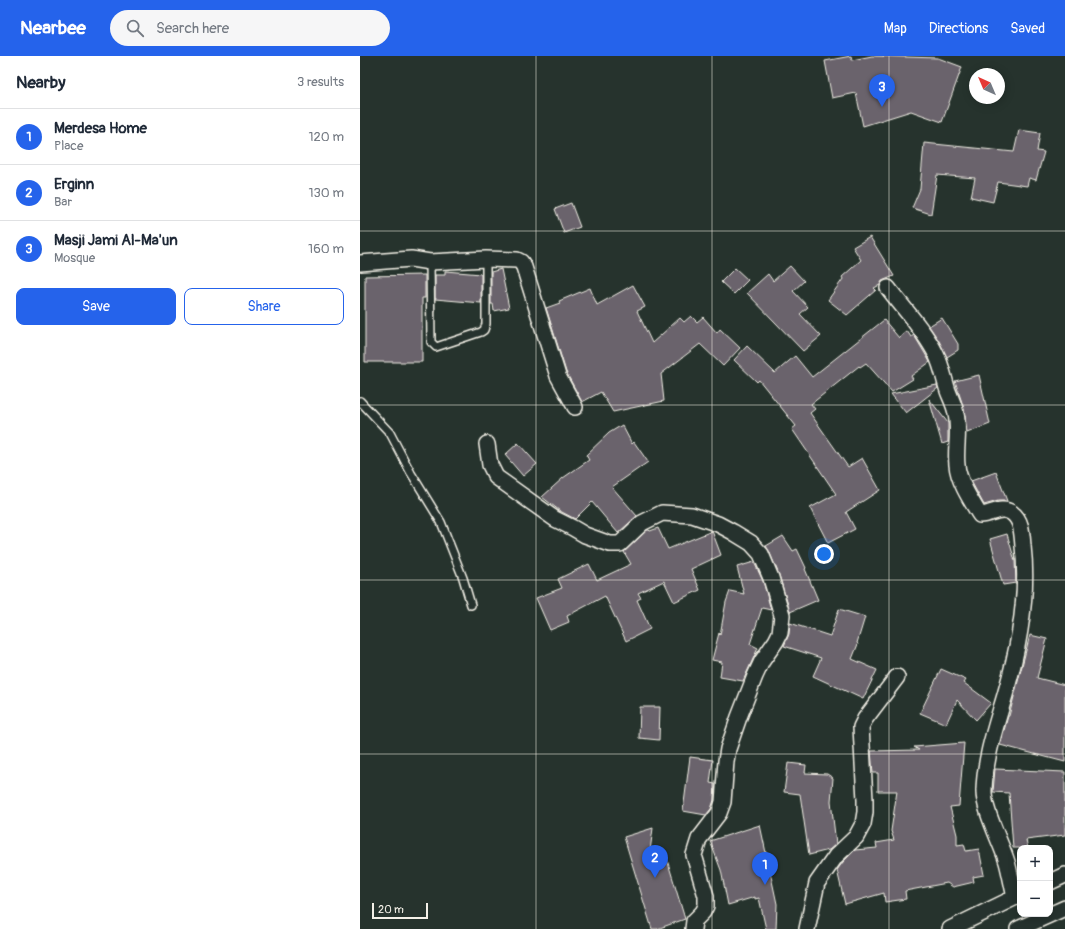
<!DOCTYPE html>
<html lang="en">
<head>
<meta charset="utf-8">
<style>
  :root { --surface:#fff; --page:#f6f6f7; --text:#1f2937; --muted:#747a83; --line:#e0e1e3; --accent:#2563eb }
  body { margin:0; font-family:Pangolin,sans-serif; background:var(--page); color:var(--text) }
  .controls { position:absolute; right:12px; bottom:12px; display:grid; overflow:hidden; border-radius:8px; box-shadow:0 2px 10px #0003 }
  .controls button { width:36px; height:36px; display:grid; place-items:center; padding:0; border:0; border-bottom:1px solid var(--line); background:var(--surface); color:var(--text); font:20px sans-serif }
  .compass { position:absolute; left:609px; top:12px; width:36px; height:36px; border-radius:50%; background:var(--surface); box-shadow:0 2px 10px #0003; rotate:316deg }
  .scale { position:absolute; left:12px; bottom:10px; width:56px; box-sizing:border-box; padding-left:4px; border:2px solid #f4f1e8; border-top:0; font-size:11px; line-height:14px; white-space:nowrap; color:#f4f1e8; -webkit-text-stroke:3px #26332d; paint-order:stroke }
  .you { position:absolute; left:464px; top:498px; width:14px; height:14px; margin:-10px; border:3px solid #fff; border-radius:50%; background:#1a73e8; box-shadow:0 0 0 6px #1a73e833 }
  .badge { display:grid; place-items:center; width:26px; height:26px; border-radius:50%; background:var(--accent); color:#fff; font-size:13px; font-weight:700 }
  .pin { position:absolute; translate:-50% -33px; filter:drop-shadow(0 1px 2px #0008) }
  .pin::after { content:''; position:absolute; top:21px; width:14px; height:12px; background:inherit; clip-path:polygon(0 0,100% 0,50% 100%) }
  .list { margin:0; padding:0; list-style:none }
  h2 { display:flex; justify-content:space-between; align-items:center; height:52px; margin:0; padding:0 16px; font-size:17px }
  h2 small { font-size:13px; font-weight:400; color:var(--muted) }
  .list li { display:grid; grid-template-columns:26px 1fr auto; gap:12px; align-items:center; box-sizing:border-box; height:56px; padding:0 16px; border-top:1px solid var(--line) }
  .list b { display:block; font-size:15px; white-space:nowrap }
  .list p { margin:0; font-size:13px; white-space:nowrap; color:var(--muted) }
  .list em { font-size:13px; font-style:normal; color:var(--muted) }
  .actions { display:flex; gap:8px; padding:12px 16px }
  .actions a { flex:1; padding:9px 0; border:1px solid var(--accent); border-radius:8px; text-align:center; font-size:14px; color:var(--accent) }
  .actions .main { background:var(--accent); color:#fff }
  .icon { flex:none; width:22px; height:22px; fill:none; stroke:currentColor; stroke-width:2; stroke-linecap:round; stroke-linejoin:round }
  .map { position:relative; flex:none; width:705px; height:873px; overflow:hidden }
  header { display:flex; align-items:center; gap:24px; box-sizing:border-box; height:56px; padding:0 20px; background:var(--accent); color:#fff }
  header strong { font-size:19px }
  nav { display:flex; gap:22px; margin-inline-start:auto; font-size:14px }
  .search { width:280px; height:36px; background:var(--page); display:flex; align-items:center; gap:10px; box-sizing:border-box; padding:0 14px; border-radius:22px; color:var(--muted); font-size:15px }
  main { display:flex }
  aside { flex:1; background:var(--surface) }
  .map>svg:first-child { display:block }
  .building { fill:#6a636c; stroke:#f4f1e8 }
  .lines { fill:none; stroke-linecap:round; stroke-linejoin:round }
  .lane-casing { stroke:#f4f1e8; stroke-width:10 }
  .street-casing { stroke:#f4f1e8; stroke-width:18 }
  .lane { stroke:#26332d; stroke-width:7 }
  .street { stroke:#26332d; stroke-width:15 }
  .grid { fill:none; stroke:#f4f1e8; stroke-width:1; stroke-opacity:0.55 }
</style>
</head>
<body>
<header>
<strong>Nearbee</strong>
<div class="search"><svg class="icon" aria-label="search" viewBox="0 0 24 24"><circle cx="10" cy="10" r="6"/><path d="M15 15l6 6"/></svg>Search here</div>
<nav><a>Map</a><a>Directions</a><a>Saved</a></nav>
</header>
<main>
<aside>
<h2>Nearby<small>3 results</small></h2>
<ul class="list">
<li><span class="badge">1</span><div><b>Merdesa Home</b><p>Place</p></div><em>120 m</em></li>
<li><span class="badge">2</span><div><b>Erginn</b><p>Bar</p></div><em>130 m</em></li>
<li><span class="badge">3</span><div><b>Masji Jami Al-Ma'un</b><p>Mosque</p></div><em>160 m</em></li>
</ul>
<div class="actions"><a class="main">Save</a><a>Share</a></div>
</aside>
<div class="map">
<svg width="705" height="873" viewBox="0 0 705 873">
  <rect width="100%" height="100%" fill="#26332d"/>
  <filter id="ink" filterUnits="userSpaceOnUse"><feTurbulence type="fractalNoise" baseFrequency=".025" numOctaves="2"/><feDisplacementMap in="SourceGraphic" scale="8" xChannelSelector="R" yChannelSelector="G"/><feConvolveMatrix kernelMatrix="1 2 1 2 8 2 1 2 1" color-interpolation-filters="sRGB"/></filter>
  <g filter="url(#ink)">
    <path class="building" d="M491 0 492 4 512 0 578 2 602 11 582 66 551 55 503 70 496 37 472 42 465 5Z
      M659 74 680 77 677 95 684 96 676 124 669 122 667 130 638 126 633 146 611 141 615 122 577 119 571 158 552 152 560 133 564 87 654 96Z
      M211 147 220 171 204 177 195 153Z
      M510 181 534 220 522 225 520 229 514 232 516 234 487 259 468 244 483 223 482 221 501 204 493 191Z
      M430 210 444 225 433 235 448 251 440 258 461 280 443 295 387 237 408 218 413 225Z
      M375 212 388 224 374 238 361 226Z
      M141 213 149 252 134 255 133 248H131V216Z
      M85 215 121 218V247L75 243V219H85Z
      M65 219V242H62V306H5V220Z
      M273 229 285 251 277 255 292 287 320 262 324 266 331 260 337 266 343 261 357 277 360 273 380 292 363 310 340 288 301 318 304 345 253 356 241 336 222 346 206 316 186 252 200 247 199 245 230 232 237 249Z
      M582 262 598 288V294L587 301 579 285 569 270Z
      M524 264 539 282 547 275 551 281 554 279 570 306 551 320 553 323 532 336 506 307 500 311 499 310 451 348 455 353 450 357 488 411 502 402 520 434 486 456 495 473 468 487 450 452 476 438 432 373 436 370 399 324 397 326 374 304 387 290 415 317 435 300 452 321Z
      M619 319 630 368 607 377 604 353 595 325Z
      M577 329 578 332 546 357 531 338Z
      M569 343 588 367V386L582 388Z
      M262 369 272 388 274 386 288 406 252 431 277 460 258 477 232 446 215 463 200 455 182 441 203 422 229 404 226 399 249 377Z
      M158 387 177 408 163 420 145 399Z
      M636 416 647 445H638L624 449 611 425Z
      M298 472 308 493 352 475 361 499 331 513 340 534 314 546 304 525 278 537 281 542 277 544 290 573 266 585 245 540 207 560 209 566 190 574 176 542 202 532 198 523 229 508 237 524 271 508 264 496 287 474H289L290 475Z
      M647 478 655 505 656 527 643 529 630 483Z
      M423 480 433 495 437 493 446 512 445 513 458 544 430 556 419 519 409 495 406 490Z
      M394 506 403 525 411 554 402 552 390 588 398 592 383 625 360 621 362 606 352 604 359 577 360 579 366 546 370 535 384 538 377 511Z
      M479 553 505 561 497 587 498 588 492 603 517 614 503 643 453 620 461 602 424 590 429 578 430 567 470 580Z
      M670 579 687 583 677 622 705 629V706L640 689 648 660H649Z
      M581 613 606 624 604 627 631 647 616 664 597 644 586 668 560 657Z
      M280 651H300L299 684 279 682Z
      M604 687 599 750 590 751 597 779V789L604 788 606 795 619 793 624 819 613 821 614 826 593 831 587 827 545 835 546 843 525 846 524 837 485 848 477 814 483 806 495 794 517 792 516 787 534 784 531 775 537 735H518V717H513L511 695 559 694 554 691Z
      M330 701 353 704 350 727 355 728 354 744 351 753 346 759 323 755Z
      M428 707 446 709 445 717 467 718 473 722 471 745 476 788 469 794 449 799 440 738 424 736Z
      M635 713 705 716V779L666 784 668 792H653L649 737 633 736Z
      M400 769 417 848 416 873H406L399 842 395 843V841L368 849 361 814 350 785Z
      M293 772 290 795 305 797 325 863 297 873H292L264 781Z"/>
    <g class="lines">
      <g class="lane-casing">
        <path id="lane" d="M70 206 71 286 76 291 121 276 124 274 126 268V203
          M0 345 30 377 51 417 81 466 103 522 111 549"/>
      </g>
      <g class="street-casing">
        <path id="street" d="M0 207 51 203 70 206 126 203 157 204 161 206 164 211 198 320 215 351
          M528 232C544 253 564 274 576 298 582 310 584 323 588 335 591 343 595 350 596 358 600 376 595 392 597 409 598 424 610 443 618 456L620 459C631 459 641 449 652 457 662 464 662 479 663 490 669 540 659 591 645 639 636 670 625 701 624 734 623 753 641 786 647 806 650 817 652 829 655 841
          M127 388 130 409 136 421 195 463 213 472 225 479 250 488H260L282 467 302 457 332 459 358 468 373 476 391 487 401 498 411 522 422 559 420 577 416 585 402 605 395 620 379 661 368 693 366 705 363 746 359 757 339 783 334 799 346 840V850L343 856 334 865 333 873
          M690 826 705 819
          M447 873 457 827 476 800 496 781 503 768 505 756V744L501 671 505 663 537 621
          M590 873 660 839
          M658 873 705 852"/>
      </g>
      <use href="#lane" class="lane"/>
      <use href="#street" class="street"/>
    </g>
  </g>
  <path class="grid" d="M176 0V873M352 0V873M529 0V873M0 175H705M0 349H705M0 524H705M0 698H705"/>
</svg>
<div class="controls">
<button>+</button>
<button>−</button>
</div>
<svg class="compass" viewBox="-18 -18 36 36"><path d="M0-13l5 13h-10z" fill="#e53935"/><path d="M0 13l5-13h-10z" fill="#747a83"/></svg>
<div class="scale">20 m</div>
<div class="you"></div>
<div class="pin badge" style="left:405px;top:829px">1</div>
<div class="pin badge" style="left:295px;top:822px">2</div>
<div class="pin badge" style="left:522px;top:51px">3</div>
</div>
</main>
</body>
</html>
